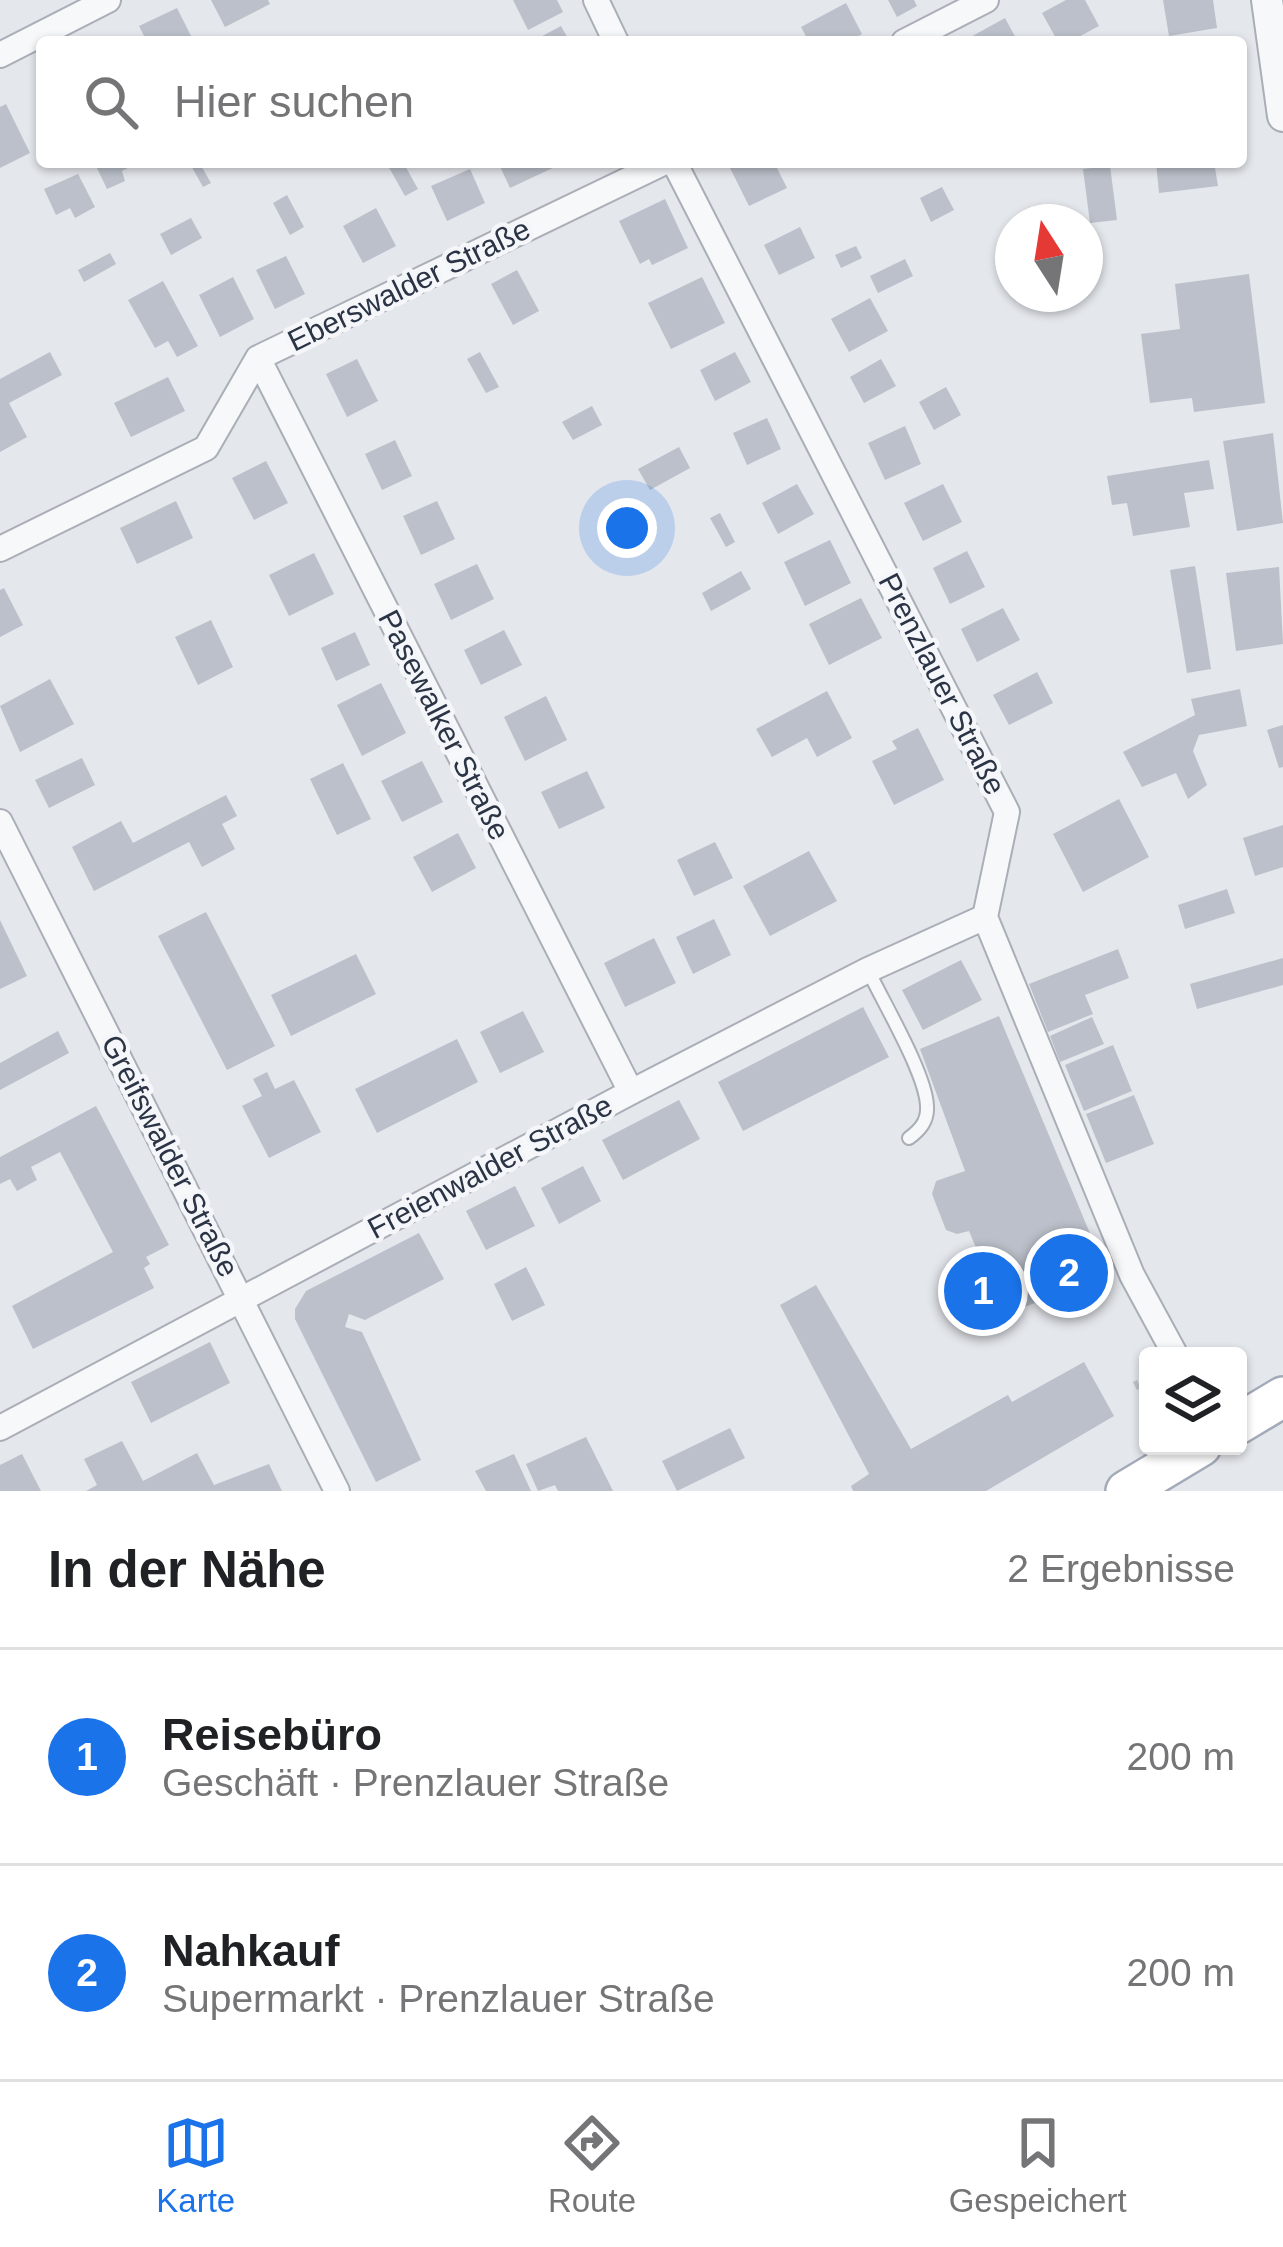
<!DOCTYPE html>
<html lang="de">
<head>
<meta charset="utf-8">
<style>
  :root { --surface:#fff; --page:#f2f2f2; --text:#202124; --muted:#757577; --line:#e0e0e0; --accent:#1a73e8 }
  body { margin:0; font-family:Helvetica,sans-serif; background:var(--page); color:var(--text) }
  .controls { position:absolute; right:36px; bottom:36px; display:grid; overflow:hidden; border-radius:12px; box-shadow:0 3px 9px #0004 }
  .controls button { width:108px; height:108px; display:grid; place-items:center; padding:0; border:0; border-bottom:3px solid var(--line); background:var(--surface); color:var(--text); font:60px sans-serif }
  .compass { position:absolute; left:995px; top:204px; width:108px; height:108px; border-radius:50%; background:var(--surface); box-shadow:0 3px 9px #0004; rotate:348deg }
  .you { position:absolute; left:627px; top:528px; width:42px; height:42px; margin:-30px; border:9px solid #fff; border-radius:50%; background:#1a73e8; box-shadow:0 0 0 18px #1a73e833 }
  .badge { display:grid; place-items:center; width:78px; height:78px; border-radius:50%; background:var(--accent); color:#fff; font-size:39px; font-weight:700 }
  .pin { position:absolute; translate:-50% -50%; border:6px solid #fff; box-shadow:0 3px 12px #0006 }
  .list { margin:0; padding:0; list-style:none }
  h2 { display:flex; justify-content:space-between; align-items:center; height:156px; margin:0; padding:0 48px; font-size:51px }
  h2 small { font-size:39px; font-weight:400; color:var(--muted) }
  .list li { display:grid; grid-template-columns:78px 1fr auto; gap:36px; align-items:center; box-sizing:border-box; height:216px; padding:0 48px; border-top:3px solid var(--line) }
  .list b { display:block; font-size:45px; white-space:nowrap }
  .list p { margin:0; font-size:39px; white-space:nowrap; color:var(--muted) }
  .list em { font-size:39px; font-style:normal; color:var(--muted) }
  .icon { flex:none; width:66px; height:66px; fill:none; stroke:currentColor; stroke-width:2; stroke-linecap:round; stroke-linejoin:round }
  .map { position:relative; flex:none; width:1283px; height:1491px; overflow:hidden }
  .search { position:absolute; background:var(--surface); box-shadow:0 3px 9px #0004; left:36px; right:36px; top:36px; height:132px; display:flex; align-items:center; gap:30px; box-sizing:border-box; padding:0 42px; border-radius:12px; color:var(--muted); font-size:45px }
  .sheet { height:588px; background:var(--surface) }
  nav { display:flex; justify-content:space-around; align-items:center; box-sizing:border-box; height:168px; border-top:3px solid var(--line); background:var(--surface); font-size:33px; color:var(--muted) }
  nav a { display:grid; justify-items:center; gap:6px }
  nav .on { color:var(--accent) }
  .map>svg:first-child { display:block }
  .building { fill:#bbc0ca }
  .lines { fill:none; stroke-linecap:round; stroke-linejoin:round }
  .service-casing { stroke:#a9aeb7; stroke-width:16 }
  .minor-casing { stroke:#a9aeb7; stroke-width:28 }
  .tertiary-casing { stroke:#a9aeb7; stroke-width:34 }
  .primary-casing { stroke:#a3abb8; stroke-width:44 }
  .path { stroke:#c2c5cb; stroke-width:4.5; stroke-dasharray:9 9; stroke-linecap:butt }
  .service { stroke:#f7f8fa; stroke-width:12 }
  .minor { stroke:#f7f8fa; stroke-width:24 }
  .tertiary { stroke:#f7f8fa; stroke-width:30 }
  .primary { stroke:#fff; stroke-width:39 }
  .labels { text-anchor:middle; stroke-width:9; stroke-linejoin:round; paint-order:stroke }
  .street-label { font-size:30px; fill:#2b3445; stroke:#f4f6f9 }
</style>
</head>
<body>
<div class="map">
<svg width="1283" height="1491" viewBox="0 0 1283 1491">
  <rect width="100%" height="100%" fill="#e4e7ec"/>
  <path class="building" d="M211 0H268L270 4 225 27Z
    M513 0H557L563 12 528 30Z
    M888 0H914L917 6 897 17Z
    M1066 0H1085L1099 26 1069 42H1058L1042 13Z
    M1163 0H1213L1217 28 1169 36Z
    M846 3 862 34 848 42H809L801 27Z
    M177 8 194 42H147L139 26Z
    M1005 18 1018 42H968L967 39Z
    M561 26 570 42H531Z
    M6 104 30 153 0 168V107Z
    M94 162H139L122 171 125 181 107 189Z
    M189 162H199L211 183 203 187Z
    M403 162 418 189 405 196 387 164Z
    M498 162H555L557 166 510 188Z
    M742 162H774L787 188 749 206 730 168Z
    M1156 162H1214L1218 186 1159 193Z
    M1110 166 1117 220 1090 223 1083 169Z
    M470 169 485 203 447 221 431 186Z
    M78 174 95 207 75 218 70 208 56 215 44 189Z
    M942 187 954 210 931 222 920 198Z
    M287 195 304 227 290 235 273 203Z
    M665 199 688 248 652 265 649 259 640 264 619 221Z
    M376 208 396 246 363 263 343 226Z
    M191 218 202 238 171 255 160 234Z
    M800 227 815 258 779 275 764 245Z
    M856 246 862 258 841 268 835 255Z
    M110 253 116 264 84 282 78 270Z
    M286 256 305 294 275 309 256 270Z
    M905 259 913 276 878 293 870 276Z
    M517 270 539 311 513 325 491 284Z
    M1249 274 1265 403 1194 412 1192 398 1150 403 1141 334 1180 329 1175 284Z
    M233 277 254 319 220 337 199 295Z
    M702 277 725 323 671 349 648 303Z
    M163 281 198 346 177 357 168 341 155 348 128 300Z
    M870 298 888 331 849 352 831 319Z
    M50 352 62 375 9 403 27 437 0 452V379Z
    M480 352 499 387 486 393 467 359Z
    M735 352 751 382 715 401 700 370Z
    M357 359 378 401 347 417 326 374Z
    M881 359 896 386 864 403 850 377Z
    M168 377 185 411 131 437 114 403Z
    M946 387 961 415 934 430 919 402Z
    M592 406 602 425 573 440 562 422Z
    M767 418 781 449 747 465 733 433Z
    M905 426 921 464 885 480 868 443Z
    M1273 433 1283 523 1237 531 1223 441Z
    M395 440 412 476 382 490 365 454Z
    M679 447 690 468 650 490 638 469Z
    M1209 460 1214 489 1184 493 1190 527 1133 536 1127 503 1112 505 1107 476Z
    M266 461 288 503 254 520 232 478Z
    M797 484 814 514 778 534 762 503Z
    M943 484 962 522 923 541 904 503Z
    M176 501 193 538 137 564 120 528Z
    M437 501 455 539 421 555 403 516Z
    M720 513 735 542 726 547 710 518Z
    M830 540 851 583 805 606 784 562Z
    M967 551 985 587 950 604 933 568Z
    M314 553 334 594 289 616 269 575Z
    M477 564 494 599 451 620 434 584Z
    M1195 566 1211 669 1187 673 1170 570Z
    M1279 567 1283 644 1236 651 1226 573Z
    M741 571 751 589 711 611 702 593Z
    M4 588 23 625 0 637V590Z
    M861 598 882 638 829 665 809 624Z
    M1003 608 1020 640 977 662 961 629Z
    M211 620 233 667 198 685 175 637Z
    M504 630 522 665 481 685 464 650Z
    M355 632 370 665 336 681 321 648Z
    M1037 672 1053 703 1009 725 993 695Z
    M50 679 74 724 20 752 0 706Z
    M381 683 406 733 362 756 337 705Z
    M1240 689 1247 726 1199 735 1193 751 1207 785 1188 799 1176 773 1142 787 1123 752 1195 715 1191 699Z
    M827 691 852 738 817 757 807 738 772 757 756 729Z
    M546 696 567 740 525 761 504 717Z
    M1283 725V767L1279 768 1267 730Z
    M918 728 944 780 894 805 872 761 897 749 892 741Z
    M82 758 95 785 49 808 35 780Z
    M422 761 443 802 402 822 381 781Z
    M343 763 371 819 337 835 310 779Z
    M587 771 605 808 559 829 541 792Z
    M226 795 237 816 222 824 235 849 202 867 189 842 94 891 72 847 121 821 133 843Z
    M1119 799 1149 857 1083 892 1053 834Z
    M1283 825V867L1255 876 1243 838Z
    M458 833 476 868 432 892 413 857Z
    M715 842 733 878 694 896 677 860Z
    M809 851 837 901 770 936 743 886Z
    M1227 889 1235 913 1185 929 1178 905Z
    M206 912 275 1046 227 1070 158 936Z
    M714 919 731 955 693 974 676 937Z
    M0 920 27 976 0 989Z
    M654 938 676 983 625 1007 604 963Z
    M1118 949 1129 978 1085 995 1093 1014 1048 1032 1029 984Z
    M356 954 376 994 291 1036 271 995Z
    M1283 958V985L1197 1009 1190 984Z
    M961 960 982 1000 923 1030 902 990Z
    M863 1007 889 1057 743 1131 718 1082Z
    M523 1011 544 1052 500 1073 480 1032Z
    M999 1016 1107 1274 992 1320 981 1316 964 1278 970 1267 982 1262 969 1231 957 1234 946 1230 932 1194 936 1181 965 1171 920 1049Z
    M1092 1017 1104 1044 1060 1062 1050 1036Z
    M58 1031 69 1053 0 1090V1063Z
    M457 1039 478 1082 377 1133 355 1089Z
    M1113 1045 1132 1091 1084 1111 1065 1065Z
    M267 1072 275 1089 294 1080 321 1132 269 1158 242 1106 262 1096 253 1079Z
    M1134 1095 1154 1144 1106 1163 1086 1114Z
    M679 1100 700 1139 623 1180 602 1140Z
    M96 1106 169 1245 146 1257 150 1264 144 1268 154 1288 33 1349 12 1306 113 1252 60 1152 31 1167 37 1180 17 1191 10 1179 0 1184V1157Z
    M583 1166 601 1201 559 1224 541 1188Z
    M515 1186 535 1226 486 1250 466 1211Z
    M419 1233 444 1279 365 1320 349 1314 345 1327 362 1332 421 1460 376 1482 295 1319V1309L306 1291Z
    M526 1267 545 1305 512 1321 494 1284Z
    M816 1285 911 1449 1008 1395 1012 1402 1084 1362 1114 1416 986 1491H853L851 1486 869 1474 780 1305Z
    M210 1342 230 1383 151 1423 131 1382Z
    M730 1428 745 1458 677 1491 662 1461Z
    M586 1437 613 1491H558L555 1485 538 1491 526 1464Z
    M122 1441 143 1481 197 1453 214 1485 269 1464 282 1491H86L97 1485 84 1459Z
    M22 1454 41 1491H0V1465Z
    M514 1454 531 1491H486L475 1471Z"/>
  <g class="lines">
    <g class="service-casing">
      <path id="service" d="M868 970C883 1002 926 1074 927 1106 928 1121 920 1130 909 1138"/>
    </g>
    <g class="minor-casing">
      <path id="minor" d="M596 0 616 42
        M904 42 986 0
        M0 55 108 0
        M674 162 1007 812 985 917 1132 1275 1176 1356
        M258 358 631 1092
        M0 549 206 448 258 358 665 162
        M0 822 337 1491
        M0 1428 631 1092 868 970 985 917"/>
    </g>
    <g class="tertiary-casing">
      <path id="tertiary" d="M1267 0 1283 116"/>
    </g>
    <g class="primary-casing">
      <path id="primary" d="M1238 1424 1283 1397
        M1126 1491 1201 1446"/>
    </g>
    <path class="path" d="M1135 1381 1148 1409"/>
    <use href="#service" class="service"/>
    <use href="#minor" class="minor"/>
    <use href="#tertiary" class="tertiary"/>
    <use href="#primary" class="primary"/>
  </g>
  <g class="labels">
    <g class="street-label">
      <text transform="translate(409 285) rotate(-26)" y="10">Eberswalder Straße</text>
      <text transform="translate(942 684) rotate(63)" y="10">Prenzlauer Straße</text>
      <text transform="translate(444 725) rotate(63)" y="10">Pasewalker Straße</text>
      <text transform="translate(170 1156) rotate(63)" y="10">Greifswalder Straße</text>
      <text transform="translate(490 1167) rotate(-28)" y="10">Freienwalder Straße</text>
    </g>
  </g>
</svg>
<div class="controls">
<button><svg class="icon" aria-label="layers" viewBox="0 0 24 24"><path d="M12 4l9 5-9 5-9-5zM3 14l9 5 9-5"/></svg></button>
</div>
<svg class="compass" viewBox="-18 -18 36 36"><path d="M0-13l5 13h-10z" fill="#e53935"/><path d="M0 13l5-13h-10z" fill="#757577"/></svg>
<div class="you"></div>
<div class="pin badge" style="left:983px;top:1291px">1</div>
<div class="pin badge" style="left:1069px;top:1273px">2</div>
<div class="search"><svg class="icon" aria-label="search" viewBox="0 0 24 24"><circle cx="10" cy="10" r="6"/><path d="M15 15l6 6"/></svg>Hier suchen</div>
</div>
<section class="sheet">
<h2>In der Nähe<small>2 Ergebnisse</small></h2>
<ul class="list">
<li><span class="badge">1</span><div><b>Reisebüro</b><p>Geschäft · Prenzlauer Straße</p></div><em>200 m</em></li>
<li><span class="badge">2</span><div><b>Nahkauf</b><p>Supermarkt · Prenzlauer Straße</p></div><em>200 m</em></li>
</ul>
</section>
<nav>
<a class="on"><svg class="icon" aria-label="map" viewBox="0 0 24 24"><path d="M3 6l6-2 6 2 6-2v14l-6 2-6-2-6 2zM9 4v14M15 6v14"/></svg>Karte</a>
<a><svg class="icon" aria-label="directions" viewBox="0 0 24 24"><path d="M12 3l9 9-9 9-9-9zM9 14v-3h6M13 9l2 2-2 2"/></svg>Route</a>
<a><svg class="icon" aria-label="saved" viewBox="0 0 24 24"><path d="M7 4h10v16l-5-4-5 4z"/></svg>Gespeichert</a>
</nav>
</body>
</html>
